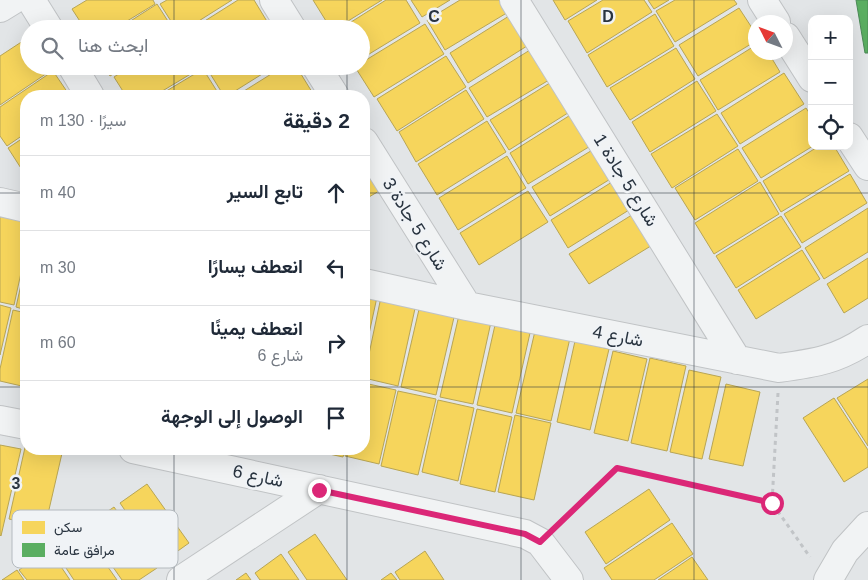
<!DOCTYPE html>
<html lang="ar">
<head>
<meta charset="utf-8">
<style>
  :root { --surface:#fff; --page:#f6f6f7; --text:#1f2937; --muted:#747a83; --line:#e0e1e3 }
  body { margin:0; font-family:Arial,Vazirmatn,sans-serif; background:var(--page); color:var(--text); direction:rtl }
  .controls { position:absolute; right:15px; top:15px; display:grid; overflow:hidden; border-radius:10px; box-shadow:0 5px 20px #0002 }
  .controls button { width:45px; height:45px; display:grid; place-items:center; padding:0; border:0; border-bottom:1px solid var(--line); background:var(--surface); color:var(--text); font:25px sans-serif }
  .compass { position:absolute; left:748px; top:15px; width:45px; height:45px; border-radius:50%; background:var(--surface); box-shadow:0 5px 20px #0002; rotate:312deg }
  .stop { position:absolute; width:15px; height:15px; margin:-11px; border:4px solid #db2777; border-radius:50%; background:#fff }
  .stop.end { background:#db2777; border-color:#fff; box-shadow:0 1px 5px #0008 }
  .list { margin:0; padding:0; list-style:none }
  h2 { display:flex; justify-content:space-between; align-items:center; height:65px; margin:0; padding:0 20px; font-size:21px }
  h2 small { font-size:16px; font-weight:400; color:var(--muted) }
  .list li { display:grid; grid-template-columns:32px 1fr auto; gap:15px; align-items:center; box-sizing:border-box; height:75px; padding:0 20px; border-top:1px solid var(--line) }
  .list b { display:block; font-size:19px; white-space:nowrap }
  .list p { margin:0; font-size:16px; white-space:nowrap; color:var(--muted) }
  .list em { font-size:16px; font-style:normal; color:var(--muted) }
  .icon { flex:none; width:28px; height:28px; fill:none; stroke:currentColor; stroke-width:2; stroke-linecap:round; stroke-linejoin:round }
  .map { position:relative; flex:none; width:868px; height:580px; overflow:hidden; direction:ltr }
  .search { position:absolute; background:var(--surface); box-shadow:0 5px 20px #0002; left:20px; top:20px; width:350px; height:55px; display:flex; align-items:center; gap:12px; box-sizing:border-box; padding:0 18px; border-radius:28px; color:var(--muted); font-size:19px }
  .panel { position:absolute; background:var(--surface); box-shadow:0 5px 20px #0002; left:20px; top:90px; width:350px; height:365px; border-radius:20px; direction:rtl }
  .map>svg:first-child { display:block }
  .homes { fill:#f6d55c; stroke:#b8a554 }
  .public { fill:#5aae61; stroke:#4b8957 }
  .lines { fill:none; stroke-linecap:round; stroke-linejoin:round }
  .street-casing { stroke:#c0c3c5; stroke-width:30 }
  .path { stroke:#c1c4c7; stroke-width:3; stroke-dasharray:4 4; stroke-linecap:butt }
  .street { stroke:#f1f3f4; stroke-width:28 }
  .route { stroke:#db2777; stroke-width:6 }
  .grid { fill:none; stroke:#293440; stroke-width:1; stroke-opacity:0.55 }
  .labels { text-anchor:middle; stroke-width:5; stroke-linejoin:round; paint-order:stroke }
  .street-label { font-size:18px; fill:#293440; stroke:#f0f3f6 }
  .key { fill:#f0f3f6; stroke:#b4babf; stroke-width:1 }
  .key-label { font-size:14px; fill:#293440 }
  .grid-label { font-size:16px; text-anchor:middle; font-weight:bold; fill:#293440; stroke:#f0f3f6; stroke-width:5; stroke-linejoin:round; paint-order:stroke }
</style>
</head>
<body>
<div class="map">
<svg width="868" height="580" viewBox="0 0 868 580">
  <rect width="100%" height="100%" fill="#e2e5e7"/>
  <path class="homes" d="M87 0H153L155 4 114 29H85L72 9Z
    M167 0H232L186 29H176L160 4Z
    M238 0H254L268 23 258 29H192Z
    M313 0H382L335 29H331Z
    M386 0H406L420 23 361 59V29H340Z
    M411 0H450L422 17Z
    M460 0H503L510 11 445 50 427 20Z
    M553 0H597L565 20Z
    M603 0H644L652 12 587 53 568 21Z
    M648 0H669L654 9Z
    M675 0H734L737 4 675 42 656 11Z
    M157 4 173 29H118Z
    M739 8 756 34V41L698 76 679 45Z
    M655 14 674 46 607 87 588 55Z
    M509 16 527 46 468 83 450 53Z
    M425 24 444 54 374 97 355 67 361 66V63Z
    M29 37V66L56 67 0 105V56Z
    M756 45V52H768L780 72 718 110 700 80Z
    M676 48 695 79 630 120 610 88Z
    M530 50 549 80 487 117 469 88Z
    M446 56 466 87 397 131 377 99Z
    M104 66H126L110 76Z
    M131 66H197L199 69 154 96H126L114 77Z
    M207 66H275L227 96H224L206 67Z
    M284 66H296L312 92 305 96H236Z
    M203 69 220 96H158Z
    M53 71 70 96H26V133L7 146 0 136V107Z
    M784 73 804 104 740 144 721 113Z
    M553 81 571 111 509 150 490 120Z
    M697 81 716 111 650 152 632 122Z
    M466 90 484 119 416 162 399 132Z
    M806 108 812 117V146H813L761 178 742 148Z
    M572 114 592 145 528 184 510 153Z
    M717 114 738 146 672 188 651 154Z
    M487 121 506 152 437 195 418 164Z
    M26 136V176L8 148Z
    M819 146H834L849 171 781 212 763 181Z
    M594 149 612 178 550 216 532 187Z
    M738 149 758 181 695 220 675 188Z
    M507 156 526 188 458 230 439 198Z
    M364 167 379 191 364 200Z
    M850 174 867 203 802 243 784 214Z
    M612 182 629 210 568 248 551 220Z
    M760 182 779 214 714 254 695 223Z
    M528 191 548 222 479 265 460 233Z
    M868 208V252L824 279 805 248Z
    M635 213 654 244 589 284 569 254Z
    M0 216 26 222V250L14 305 0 302Z
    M781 216 801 247 736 288 716 256Z
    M802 250 820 279 756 319 738 290Z
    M868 258V298L844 313 827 284Z
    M26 262V310L16 307Z
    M364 294 377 297 364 357Z
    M381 297 416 304 398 386 364 378Z
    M0 305 11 308 0 355Z
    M420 305 455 313 436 395 401 387Z
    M13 310 26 313V387L0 381V369Z
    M459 315 491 322 473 404 440 397Z
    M495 325 530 333 512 413 477 405Z
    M535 331 570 338 551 421 516 413Z
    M575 341 609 349 590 430 557 422Z
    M613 351 647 359 628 441 594 433Z
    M650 358 686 366 667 451 631 443Z
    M689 370 721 377 702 459 670 452Z
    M868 379V446L837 398Z
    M364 383 396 390 379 464 345 456 347 449H364Z
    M726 384 760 392 743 466 709 459Z
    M398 391 436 399 418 475 381 466Z
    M834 398 868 450V467L844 482 803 418Z
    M438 400 474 408 458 481 422 472Z
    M477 409 512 417 495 492 460 484Z
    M515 415 551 423 534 500 498 492Z
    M26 443V449H63L45 527 9 519Z
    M0 445 21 449 1 536 0 535Z
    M306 449H345L343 457Z
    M147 484 189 543 161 563 120 503Z
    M649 489 670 520 606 564 585 532Z
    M114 507 157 568 139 580H122L85 527Z
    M672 523 693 554 654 580H612L604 568Z
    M80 527 117 580H74L52 547Z
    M315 534 347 580H307L288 552Z
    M49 549 70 580H27L19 570Z
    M425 551 444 580H400L395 572Z
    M281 554 299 580H260L255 573Z
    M692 557 708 580H658Z
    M17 570 24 580H2Z
    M246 573 251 580H236Z
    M391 573 397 580H381Z"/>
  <path class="public" d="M856 0H868V53H865Z"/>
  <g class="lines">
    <g class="street-casing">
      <path id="street" d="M31 0 49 29
        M274 0 292 29
        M514 0 737 360
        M762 0 776 22
        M0 8 13 0
        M786 37 812 78
        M72 66 90 96
        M316 66 335 96
        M849 137 868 166
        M364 142 467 306
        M0 202 26 208
        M364 283 467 306 779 368C815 363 837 360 868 339
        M0 420 26 425
        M133 449 525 534 540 542 569 580
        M181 580 319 489
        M828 580 845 551 868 526"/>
    </g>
    <path class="path" d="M778 393 772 503 810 557
      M558 525 617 468 772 503"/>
    <use href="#street" class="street"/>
  </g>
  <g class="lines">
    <path class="route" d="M319 490 525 534 540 542 617 468 772 503"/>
  </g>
  <path class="grid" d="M174 0V29M347 0V29M521 0V580M694 0V580M174 66V96M347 66V96M0 193H26M364 193H868M0 387H26M364 387H868M174 449V580M347 449V580"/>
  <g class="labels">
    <g class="street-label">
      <text transform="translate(626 180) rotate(58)" y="6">شارع 5 جادة 1</text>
      <text transform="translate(415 224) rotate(58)" y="6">شارع 5 جادة 3</text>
      <text transform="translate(618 336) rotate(11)" y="6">شارع 4</text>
      <text transform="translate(258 476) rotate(12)" y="6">شارع 6</text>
    </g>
  </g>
  <rect x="12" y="510" width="166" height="58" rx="8" class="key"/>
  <rect x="22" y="521" width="23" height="13" fill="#f6d55c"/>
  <rect x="22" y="543" width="23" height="14" fill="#5aae61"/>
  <g class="key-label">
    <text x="54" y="532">سكن</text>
    <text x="54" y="555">مرافق عامة</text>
  </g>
  <g class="grid-label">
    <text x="434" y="22">C</text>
    <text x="608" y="22">D</text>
    <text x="16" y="489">3</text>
  </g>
</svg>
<div class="controls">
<button>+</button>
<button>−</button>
<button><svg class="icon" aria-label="locate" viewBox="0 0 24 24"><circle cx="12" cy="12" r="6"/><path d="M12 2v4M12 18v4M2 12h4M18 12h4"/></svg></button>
</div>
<svg class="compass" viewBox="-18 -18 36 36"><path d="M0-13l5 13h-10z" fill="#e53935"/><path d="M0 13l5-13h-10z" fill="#747a83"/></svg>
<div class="stop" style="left:772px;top:503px"></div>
<div class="stop end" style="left:319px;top:490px"></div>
<div class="search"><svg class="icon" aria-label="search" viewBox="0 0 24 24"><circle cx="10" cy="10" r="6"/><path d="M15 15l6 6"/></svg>ابحث هنا</div>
<section class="panel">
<h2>2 دقيقة<small>سيرًا · 130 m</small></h2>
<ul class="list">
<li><svg class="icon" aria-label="ahead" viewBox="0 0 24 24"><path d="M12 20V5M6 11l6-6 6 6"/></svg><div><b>تابع السير</b></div><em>40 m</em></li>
<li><svg class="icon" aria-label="left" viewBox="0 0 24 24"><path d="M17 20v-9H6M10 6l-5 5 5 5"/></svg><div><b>انعطف يسارًا</b></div><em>30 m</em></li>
<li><svg class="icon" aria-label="right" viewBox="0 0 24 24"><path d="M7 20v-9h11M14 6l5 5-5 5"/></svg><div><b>انعطف يمينًا</b><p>شارع 6</p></div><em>60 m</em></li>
<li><svg class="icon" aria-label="arrive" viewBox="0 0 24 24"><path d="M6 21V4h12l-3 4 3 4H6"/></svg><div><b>الوصول إلى الوجهة</b></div></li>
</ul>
</section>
</div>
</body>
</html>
